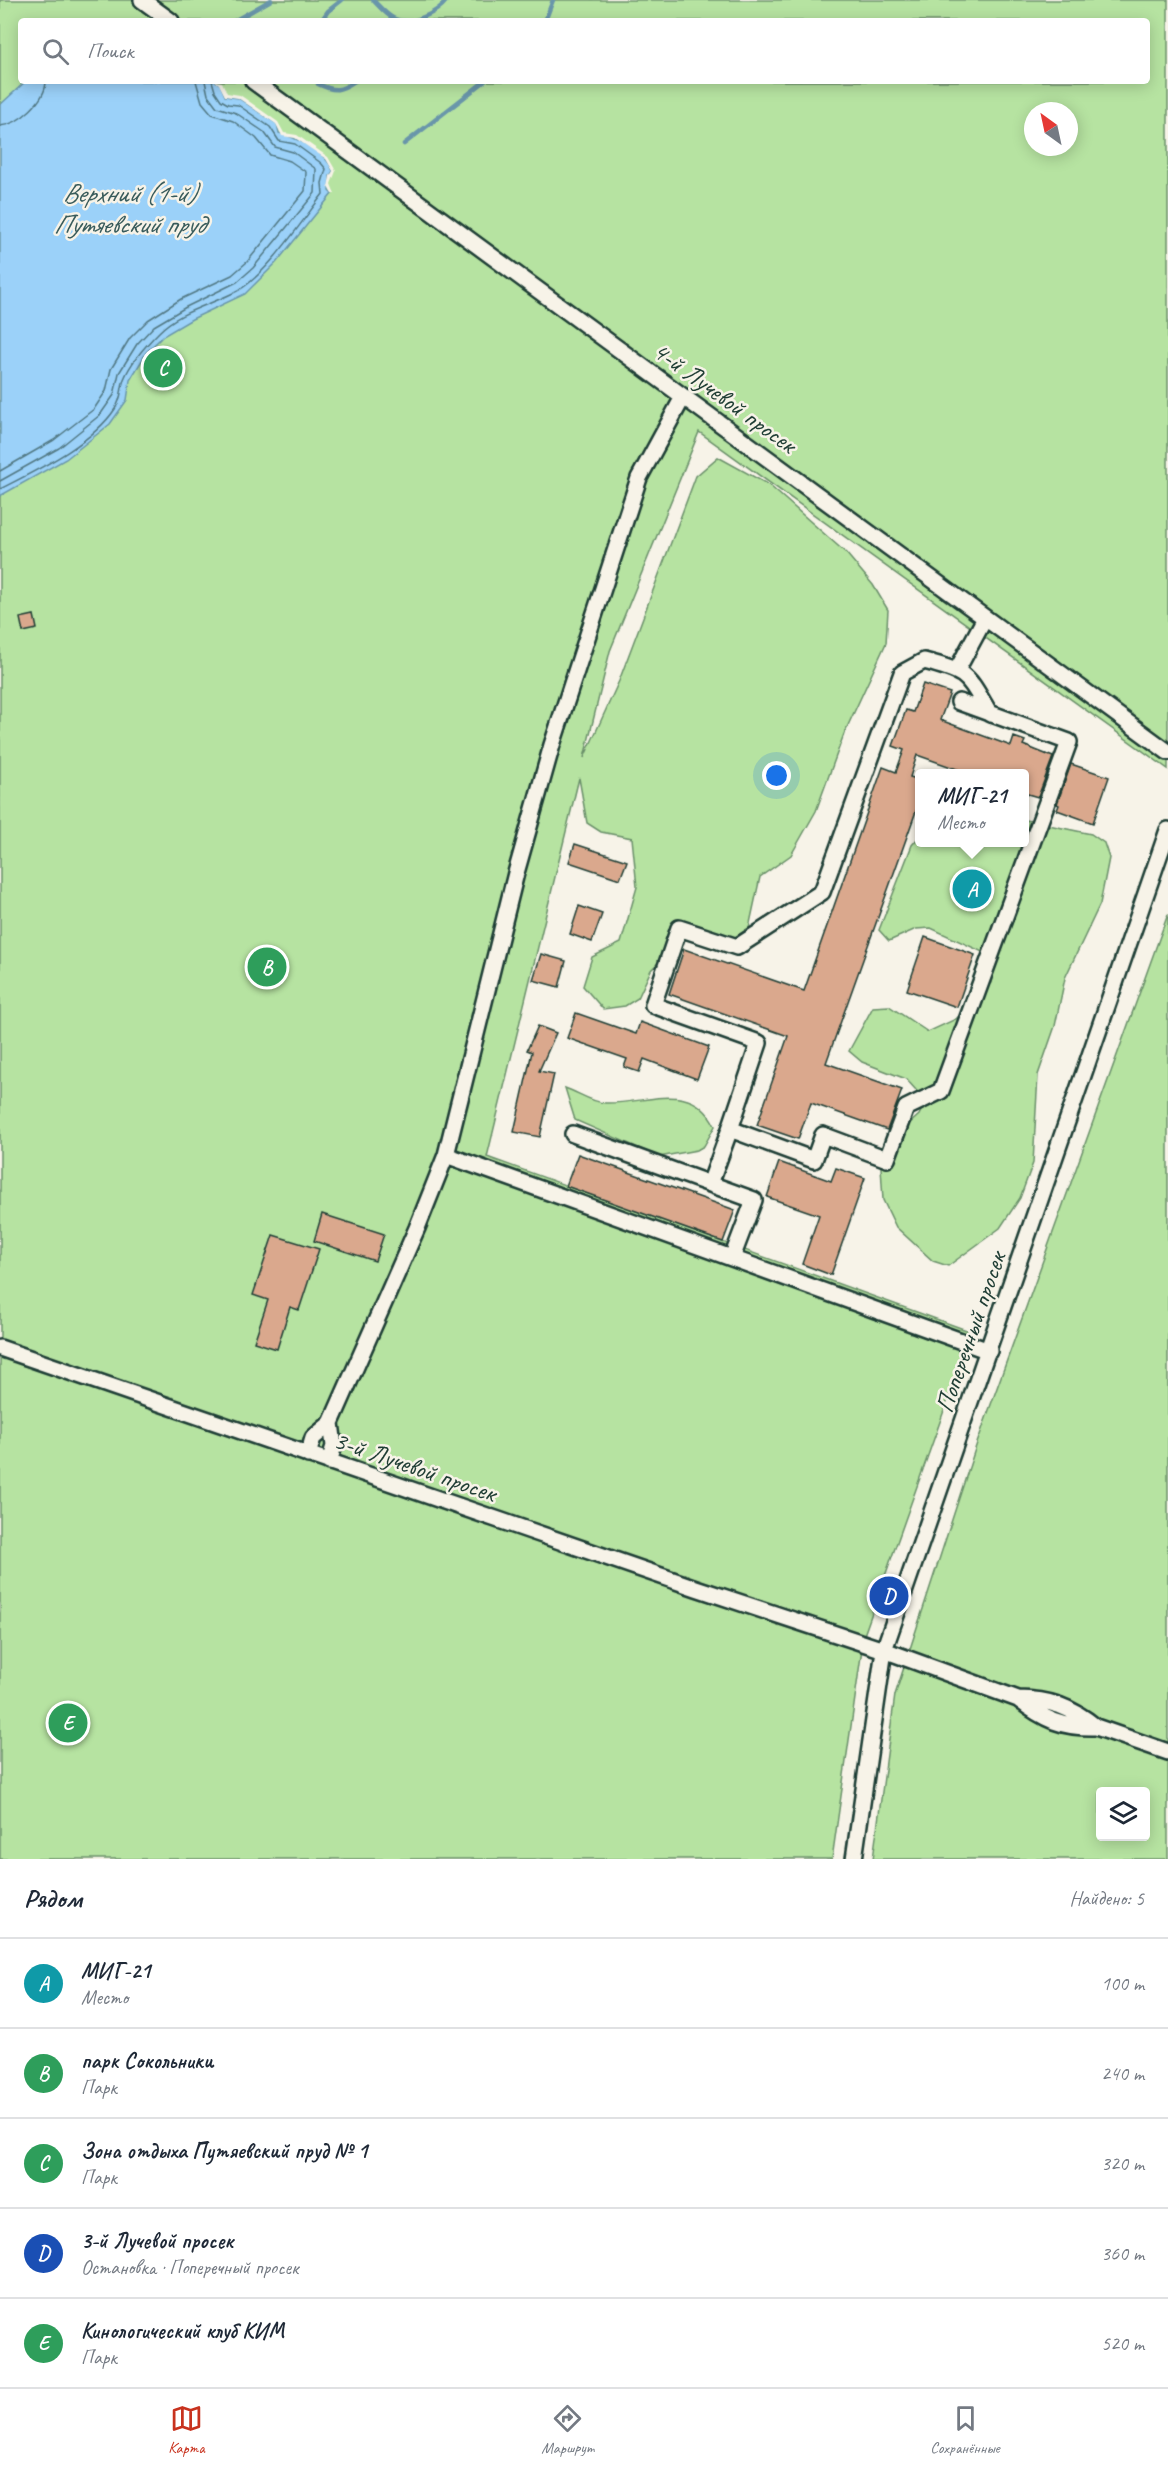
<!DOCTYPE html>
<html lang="ru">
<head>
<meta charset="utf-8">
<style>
  :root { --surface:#fff; --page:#f2f2f3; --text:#1f2937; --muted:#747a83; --line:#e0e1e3; --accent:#c8321e }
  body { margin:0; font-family:Caveat,sans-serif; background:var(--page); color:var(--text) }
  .controls { position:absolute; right:18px; bottom:18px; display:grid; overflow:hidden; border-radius:6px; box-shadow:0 3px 15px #0003 }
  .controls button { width:54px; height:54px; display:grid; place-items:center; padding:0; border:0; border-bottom:2px solid var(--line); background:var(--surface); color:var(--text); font:30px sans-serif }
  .compass { position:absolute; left:1024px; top:102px; width:54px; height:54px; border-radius:50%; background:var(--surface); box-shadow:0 3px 15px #0003; rotate:327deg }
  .you { position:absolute; left:777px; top:776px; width:21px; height:21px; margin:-15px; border:4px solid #fff; border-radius:50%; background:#1a73e8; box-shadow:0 0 0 9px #1a73e833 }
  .badge { display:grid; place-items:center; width:39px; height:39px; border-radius:50%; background:var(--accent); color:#fff; font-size:20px; font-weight:700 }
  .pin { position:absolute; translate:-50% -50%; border:3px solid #fff; box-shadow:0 2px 6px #0006 }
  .popup { position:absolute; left:915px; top:769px; width:114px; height:78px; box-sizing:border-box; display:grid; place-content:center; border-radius:6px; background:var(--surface); filter:drop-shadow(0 2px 4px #0005); font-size:20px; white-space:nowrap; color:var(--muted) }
  .popup b { font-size:22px; color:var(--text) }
  .popup::after { content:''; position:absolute; left:50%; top:100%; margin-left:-12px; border:12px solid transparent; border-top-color:var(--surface) }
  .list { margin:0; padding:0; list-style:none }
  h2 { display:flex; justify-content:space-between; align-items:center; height:78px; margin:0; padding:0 24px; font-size:26px }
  h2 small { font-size:20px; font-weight:400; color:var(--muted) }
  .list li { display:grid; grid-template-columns:39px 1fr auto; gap:18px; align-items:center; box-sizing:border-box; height:90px; padding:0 24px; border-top:2px solid var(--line) }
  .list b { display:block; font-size:22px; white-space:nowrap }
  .list p { margin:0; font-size:20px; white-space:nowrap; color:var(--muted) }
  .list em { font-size:20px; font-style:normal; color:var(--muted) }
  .icon { flex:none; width:33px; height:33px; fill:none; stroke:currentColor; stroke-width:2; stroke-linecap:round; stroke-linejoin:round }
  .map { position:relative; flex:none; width:1168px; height:1859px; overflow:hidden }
  .search { position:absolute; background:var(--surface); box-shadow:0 3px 15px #0003; left:18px; right:18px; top:18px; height:66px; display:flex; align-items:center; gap:15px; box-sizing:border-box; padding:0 21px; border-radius:6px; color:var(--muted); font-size:22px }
  .sheet { height:528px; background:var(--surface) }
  nav { display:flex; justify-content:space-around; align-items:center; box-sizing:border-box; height:84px; border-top:2px solid var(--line); background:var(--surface); font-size:16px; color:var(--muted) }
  nav a { display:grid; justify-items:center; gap:3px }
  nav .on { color:var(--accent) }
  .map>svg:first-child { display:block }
  .green { fill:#b6e3a1; stroke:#6a906a; stroke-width:1.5; fill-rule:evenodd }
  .water { fill:#9bd1f9; stroke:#6996aa; stroke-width:1.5 }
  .pier { fill:#f7f3e8 }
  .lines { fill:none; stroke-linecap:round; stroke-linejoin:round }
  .shore { stroke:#517883; stroke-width:1.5 }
  .stream { stroke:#6996aa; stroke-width:4.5 }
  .building { fill:#daa88d; stroke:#1f3d34; stroke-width:1.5 }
  .minor-casing { stroke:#1f3d34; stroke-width:20 }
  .minor { stroke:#f7f3e8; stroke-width:15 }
  .labels { text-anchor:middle; stroke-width:5; stroke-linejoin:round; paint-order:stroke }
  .street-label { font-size:26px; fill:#1f3d34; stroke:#f7f3e8 }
  .water-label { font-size:27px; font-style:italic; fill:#385b5b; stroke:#f7f3e8 }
</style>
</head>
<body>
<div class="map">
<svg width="1168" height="1859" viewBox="0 0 1168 1859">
  <rect width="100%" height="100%" fill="#f7f3e8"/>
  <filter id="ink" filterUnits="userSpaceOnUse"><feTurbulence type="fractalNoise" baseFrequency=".0167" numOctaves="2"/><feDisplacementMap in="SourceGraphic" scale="12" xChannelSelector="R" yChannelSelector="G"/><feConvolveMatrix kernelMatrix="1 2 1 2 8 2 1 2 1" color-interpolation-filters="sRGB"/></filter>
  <g filter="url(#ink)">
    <path class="green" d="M0 0H1168V769L699 432 610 651 584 758 619 681 696 476 718 457 769 485 846 553 873 585 888 610 886 643 844 734 816 811 791 855 760 877 749 928 732 939 708 933 695 925 680 933 662 959 651 970 638 998 625 1006 603 1009 583 986 592 957 621 943 637 887 632 838 601 832 587 823 579 778 487 1157 972 1332 864 1635 832 1859H0ZM21 21H1147V81H21ZM1033 111H1069V147H1033Z
      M1025 820 1091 834 1104 843 1109 858 1100 904 1065 978 1055 1026 1038 1075 1033 1163 1020 1198 1000 1228 948 1266 933 1261 896 1227 883 1200 881 1167 896 1136 919 1115 926 1101 906 1079 862 1062 849 1051 873 1007 889 1006 928 1032 956 1019 991 983 994 968 987 954 931 928 916 929 889 941 879 930 912 845 919 837 920 842H1024Z
      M1168 914V1859H873L895 1695 976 1446ZM1100 1792H1146V1836H1100Z
      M565 1088C577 1092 593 1103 605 1103 645 1105 692 1078 715 1126L704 1146 697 1150 659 1157 575 1120Z"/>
    <path class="water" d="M26 81H215L220 84 225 96 238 98 277 124 279 133C297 138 327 152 333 171L330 176 329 191 332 194 276 263 245 294 192 319 163 336 147 352 130 380 127 400 110 424 66 459 0 496V105Z"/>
    <path class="pier" d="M215 81 222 82 227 93 240 95 278 122 284 133 297 135 328 157 336 171 331 184 335 194H332L328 187 330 176 333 171 326 159 295 138 282 136 276 124 238 98 225 96 219 84Z"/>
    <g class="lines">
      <path class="shore" d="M0 126C19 125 46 100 46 81
        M0 471 54 440 94 409 106 391 111 369 130 338 148 320 181 299 232 275 247 262 305 191 306 172 290 161 270 155 256 138 233 121 212 114 202 102 196 81
        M0 481 59 448 100 415 114 395 119 373 137 344 154 326 186 307 237 282 253 268 315 193 316 169 293 152 275 147 264 132 236 113 217 107 208 95 205 81
        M0 489C37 470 92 444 115 409 123 396 120 391 124 379 131 362 146 345 159 332 179 311 214 304 239 290 268 273 302 221 323 194L322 183 326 169 321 163 295 144 279 141 270 127 238 105 228 104 221 100 215 91 212 81"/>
      <path class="stream" d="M373 0C379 6 387 16 395 19 412 26 437 13 447 0
        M234 21 271 0
        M321 21 328 11 342 0
        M545 21 553 0
        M318 84C335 92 340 91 355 81
        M404 144 485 81"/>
    </g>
    <path class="building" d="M34 615 37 629 23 632 20 618Z
      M923 684 950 693 940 720 1011 746 1014 737 1025 741 1023 745 1053 757 1038 797 1024 793V774H971L917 755 910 777 920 780V800L826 1063 902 1090 887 1130 811 1103 798 1139 757 1125 788 1036 669 994 684 949 804 991 883 767 896 772 904 750 893 746 906 710 913 712Z
      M1071 764 1109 777 1093 823 1057 810 1059 805 1057 804Z
      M575 844 627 861 620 879 569 862Z
      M579 906 602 914 592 942 570 934Z
      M925 937 975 955 957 1007 907 990Z
      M541 954 566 961 559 987 533 980Z
      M576 1013 636 1034 640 1022 709 1047 697 1079 644 1059 639 1072 624 1067 627 1059 567 1038Z
      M538 1026 556 1033 539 1071 554 1074 540 1137 514 1132 532 1052 527 1050Z
      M578 1154 735 1210 723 1242 566 1186Z
      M779 1162 831 1181 836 1168 865 1178 831 1275 802 1264 819 1215 767 1197Z
      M322 1214 384 1234 375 1261 314 1241Z
      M273 1235 319 1249 299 1310 290 1307 277 1349 254 1342 268 1300 253 1295Z"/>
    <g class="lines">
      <g class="minor-casing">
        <path id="minor" d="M142 0 171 21
          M253 81 1168 752
          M957 670 985 618
          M730 1129 759 1043 653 1005 679 928 737 947 822 892 902 673 924 661C970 673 966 674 990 714
          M573 1134 710 1184
          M446 1155 989 1351
          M732 1258 754 1200 710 1184 730 1129 814 1160 823 1135 887 1159 906 1108 941 1091 1069 742 959 702
          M0 1348 696 1588 884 1650 1018 1699
          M331 1423 417 1228 446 1155 516 873 552 745 639 478 683 397
          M308 1455 313 1438 331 1423 334 1446 329 1462
          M1018 1699C1050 1699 1071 1707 1096 1727 1063 1728 1044 1720 1018 1699Z
          M1096 1727 1168 1752
          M854 1859 884 1650 1168 830"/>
      </g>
      <use href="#minor" class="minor"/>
    </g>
  </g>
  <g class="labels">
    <g class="street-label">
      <text transform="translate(725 397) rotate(36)" y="9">4-й Лучевой просек</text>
      <text transform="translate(970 1332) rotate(-71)" y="9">Поперечный просек</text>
      <text transform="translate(415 1466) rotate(19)" y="9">3-й Лучевой просек</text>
    </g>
    <g class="water-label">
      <text x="129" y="202">Верхний (1-й)<tspan x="129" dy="31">Путяевский пруд</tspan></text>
    </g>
  </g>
</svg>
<div class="controls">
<button><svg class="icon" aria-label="layers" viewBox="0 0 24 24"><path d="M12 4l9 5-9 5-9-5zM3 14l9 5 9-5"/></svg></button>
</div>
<svg class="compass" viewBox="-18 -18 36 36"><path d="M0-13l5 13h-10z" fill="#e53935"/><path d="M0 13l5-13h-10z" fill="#747a83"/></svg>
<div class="you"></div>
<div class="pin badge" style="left:972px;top:889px;background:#0f9aa8">A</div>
<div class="popup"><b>МИГ-21</b>Место</div>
<div class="pin badge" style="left:267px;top:967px;background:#2e9e5b">B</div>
<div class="pin badge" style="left:163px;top:368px;background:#2e9e5b">C</div>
<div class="pin badge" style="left:889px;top:1596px;background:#1a4fb4">D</div>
<div class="pin badge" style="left:68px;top:1723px;background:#2e9e5b">E</div>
<div class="search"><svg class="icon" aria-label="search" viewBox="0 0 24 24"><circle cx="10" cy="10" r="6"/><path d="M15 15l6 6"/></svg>Поиск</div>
</div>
<section class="sheet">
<h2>Рядом<small>Найдено: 5</small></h2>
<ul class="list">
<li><span class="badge" style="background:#0f9aa8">A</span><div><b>МИГ-21</b><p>Место</p></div><em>100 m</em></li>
<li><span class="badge" style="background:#2e9e5b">B</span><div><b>парк Сокольники</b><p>Парк</p></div><em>240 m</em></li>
<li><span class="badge" style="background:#2e9e5b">C</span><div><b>Зона отдыха Путяевский пруд № 1</b><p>Парк</p></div><em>320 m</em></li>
<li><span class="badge" style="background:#1a4fb4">D</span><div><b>3-й Лучевой просек</b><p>Остановка · Поперечный просек</p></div><em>360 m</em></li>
<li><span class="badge" style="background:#2e9e5b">E</span><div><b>Кинологический клуб КИМ</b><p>Парк</p></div><em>520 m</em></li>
</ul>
</section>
<nav>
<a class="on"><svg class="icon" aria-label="map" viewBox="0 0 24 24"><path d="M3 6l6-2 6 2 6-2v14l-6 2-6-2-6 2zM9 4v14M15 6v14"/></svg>Карта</a>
<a><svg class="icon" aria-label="directions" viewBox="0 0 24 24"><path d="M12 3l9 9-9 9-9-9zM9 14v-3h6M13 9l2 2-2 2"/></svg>Маршрут</a>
<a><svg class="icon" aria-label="saved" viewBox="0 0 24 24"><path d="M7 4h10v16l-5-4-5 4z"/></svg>Сохранённые</a>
</nav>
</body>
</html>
